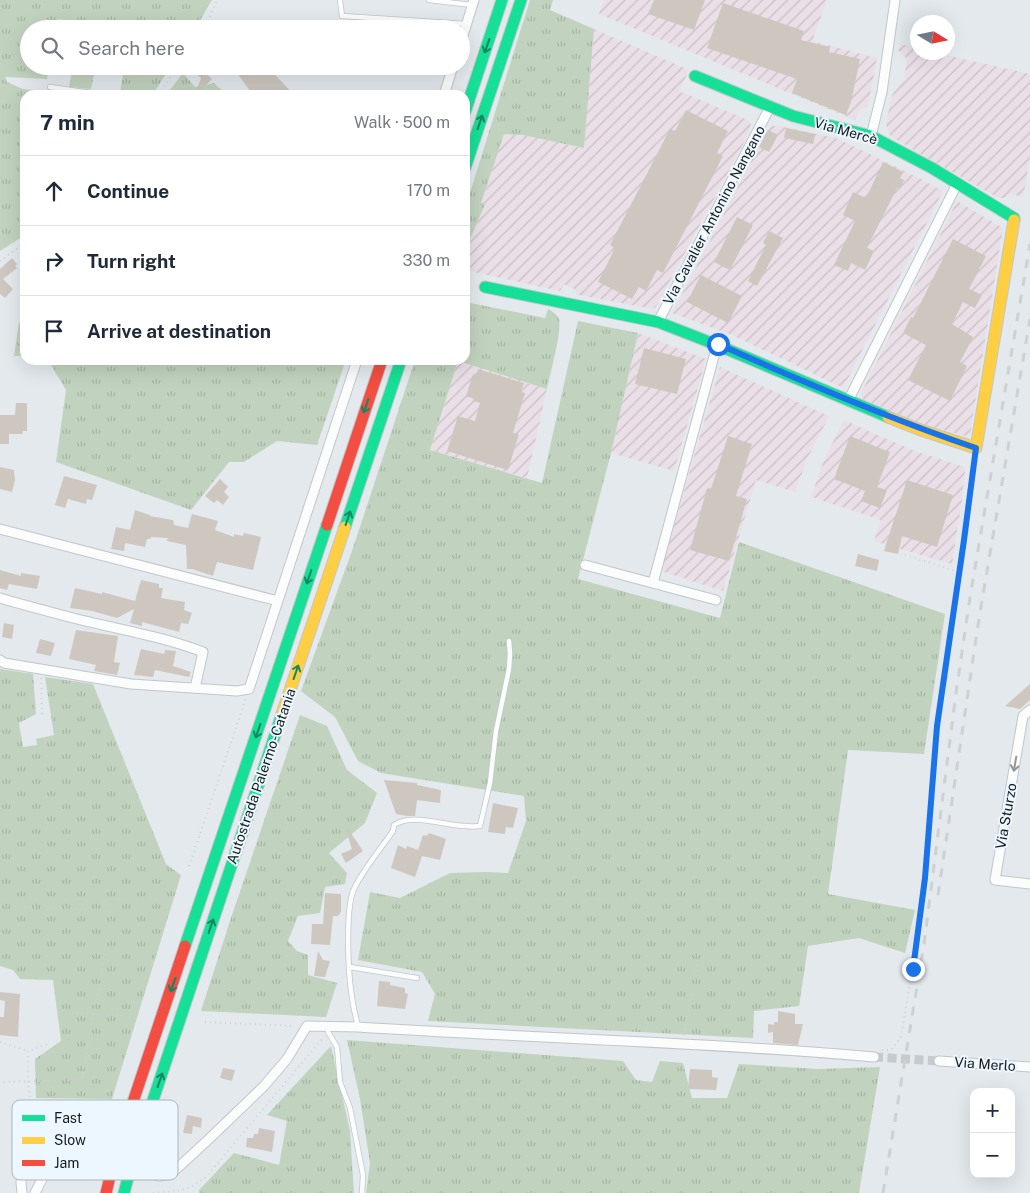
<!DOCTYPE html>
<html lang="en">
<head>
<meta charset="utf-8">
<style>
  :root { --surface:#fff; --page:#f6f6f7; --text:#1f2937; --muted:#747a83; --line:#e0e1e3 }
  body { margin:0; font-family:"Public Sans",sans-serif; background:var(--page); color:var(--text) }
  .controls { position:absolute; right:15px; bottom:15px; display:grid; overflow:hidden; border-radius:10px; box-shadow:0 5px 20px #0002 }
  .controls button { width:45px; height:45px; display:grid; place-items:center; padding:0; border:0; border-bottom:1px solid var(--line); background:var(--surface); color:var(--text); font:25px sans-serif }
  .compass { position:absolute; left:910px; top:15px; width:45px; height:45px; border-radius:50%; background:var(--surface); box-shadow:0 5px 20px #0002; rotate:100deg }
  .stop { position:absolute; width:15px; height:15px; margin:-11px; border:4px solid #1a73e8; border-radius:50%; background:#fff }
  .stop.end { background:#1a73e8; border-color:#fff; box-shadow:0 1px 5px #0008 }
  .list { margin:0; padding:0; list-style:none }
  h2 { display:flex; justify-content:space-between; align-items:center; height:65px; margin:0; padding:0 20px; font-size:21px }
  h2 small { font-size:16px; font-weight:400; color:var(--muted) }
  .list li { display:grid; grid-template-columns:32px 1fr auto; gap:15px; align-items:center; box-sizing:border-box; height:70px; padding:0 20px; border-top:1px solid var(--line) }
  .list b { display:block; font-size:19px; white-space:nowrap }
  .list em { font-size:16px; font-style:normal; color:var(--muted) }
  .icon { flex:none; width:28px; height:28px; fill:none; stroke:currentColor; stroke-width:2; stroke-linecap:round; stroke-linejoin:round }
  .map { position:relative; flex:none; width:1030px; height:1193px; overflow:hidden }
  .search { position:absolute; background:var(--surface); box-shadow:0 5px 20px #0002; left:20px; top:20px; width:450px; height:55px; display:flex; align-items:center; gap:12px; box-sizing:border-box; padding:0 18px; border-radius:28px; color:var(--muted); font-size:19px }
  .panel { position:absolute; background:var(--surface); box-shadow:0 5px 20px #0002; left:20px; top:90px; width:450px; height:275px; border-radius:15px }
  .map>svg:first-child { display:block }
  .industrial { fill:url(#industrial-furrows) }
  .grass { fill:url(#grass-tufts) }
  .building { fill:#cdc7c0 }
  .lines { fill:none; stroke-linecap:round; stroke-linejoin:round }
  .street-tunnel { stroke:#c5cace; stroke-width:9; stroke-dasharray:9 4.5; stroke-linecap:butt }
  .lane-casing { stroke:#c2c6ca; stroke-width:6 }
  .street-casing { stroke:#c2c6ca; stroke-width:11 }
  .fast-casing { stroke:#c2c6ca; stroke-width:13 }
  .slow-casing { stroke:#c2c6ca; stroke-width:13 }
  .jam-casing { stroke:#c2c6ca; stroke-width:13 }
  .path { stroke:#cfd0d2; stroke-width:2; stroke-dasharray:1 4; stroke-linecap:butt }
  .lane { stroke:#fbfcfc; stroke-width:4.5 }
  .street { stroke:#fbfcfc; stroke-width:9 }
  .fast { stroke:#16e098; stroke-width:11 }
  .slow { stroke:#ffcf43; stroke-width:11 }
  .jam { stroke:#f24e42; stroke-width:11 }
  .rail { stroke:#ced0d1; stroke-width:3; stroke-dasharray:9 9; stroke-linecap:butt }
  .street-bridge-casing { stroke:#c2c6ca; stroke-width:11; stroke-linecap:butt }
  .street-bridge { stroke:#fbfcfc; stroke-width:9 }
  .oneway { stroke:#168760 }
  .oneway2 { stroke:#949697 }
  .route { stroke:#1a73e8; stroke-width:6 }
  .labels { text-anchor:middle; stroke-width:4; stroke-linejoin:round; paint-order:stroke }
  .street-label { font-size:14px; fill:#161a1c; stroke:#edf7ff }
  .key { fill:#edf7ff; stroke:#acb5bb; stroke-width:1 }
  .key-label { font-size:14px; fill:#161a1c }
</style>
</head>
<body>
<div class="map">
<svg width="1030" height="1193" viewBox="0 0 1030 1193">
  <defs>
    <pattern id="industrial-furrows" width="10" height="10" patternUnits="userSpaceOnUse" patternTransform="scale(1.25)"><rect width="10" height="10" fill="#eadfe7"/><path d="M-1 1l2-2M0 10L10 0M9 11l2-2" fill="none" stroke="#c8bfc6"/></pattern>
    <pattern id="grass-tufts" width="24" height="20" patternUnits="userSpaceOnUse" patternTransform="scale(1.25)"><rect width="24" height="20" fill="#c1d3be"/><path d="M3 7l-1-3M5 7V3M7 7l1-3M15 17l-1-3M17 17v-4M19 17l1-3" fill="none" stroke="#a5b5a3"/></pattern>
  </defs>
  <rect width="100%" height="100%" fill="#e4e9ee"/>
  <path class="industrial" d="M604 0H827L812 41 877 58 868 106 860 110 855 120 599 14Z
    M594 29 689 70 679 91 748 120 751 124 747 137 656 307 653 309 579 295 576 294V290L564 284 560 291 465 270V251L485 204 481 203 504 134 523 135 584 148Z
    M900 44 917 48 918 52 937 53 1030 74V156L1023 198 1011 193 1004 198H998L890 136 886 124 891 99 893 93 904 80 907 59 898 50Z
    M772 126H779L836 138 911 174 943 191 845 384 841 387 732 335 672 313 768 129Z
    M957 201 1003 228 970 435 965 436 922 424 862 399 861 393Z
    M638 333 706 359 674 471 611 453Z
    M458 361 547 389 527 478 430 450Z
    M720 367 829 416 808 457 795 492 756 480 723 591 661 571Z
    M844 420 912 450 964 467 965 471 961 507 952 564 874 541 881 520 811 497 824 460Z"/>
  <path class="grass" d="M0 0H212L195 29H79V23L58 19 56 29H29V66H49L47 79 5 77 7 82 23 89 74 95H25V235L0 251Z
    M530 0H553L550 10 594 29 584 148 523 135 504 134 481 203 485 204 465 251V209Z
    M73 66H96L91 89 69 87Z
    M124 66H171L153 94H120Z
    M183 73 195 87 214 83 227 95H166Z
    M465 302 545 318 548 309C552 311 557 314 559 319 562 332 550 374 547 389L458 361 430 450 542 483 578 321 638 333 611 453 578 579 720 618 739 542 945 614 924 754 848 750 828 894 915 910 905 953 859 938 808 946 799 1006 754 1011 753 1038 428 1021 435 994 422 972 358 960 370 892 400 898 450 873 486 872 508 873 526 821 524 796 381 773 358 761 335 717 301 691 353 548 415 360H465Z
    M19 322 25 332V356H14Z
    M48 360H346L317 445 277 441 244 462H229L191 510 56 462 66 390Z
    M0 669 33 674 36 714 19 723 23 747 37 745 36 739 54 735 45 677 93 684 166 864 181 875 112 1099 36 1098 35 1059 61 1041 53 980 20 979 13 970 0 966Z
    M300 715 327 726 347 770 377 793 365 823 329 853 347 873 345 884 325 887 320 913 298 916 288 941 297 951 308 955V975L337 983 326 1017 201 1011 230 921Z
    M347 1040 623 1061 636 1080 652 1082 660 1061 683 1063 692 1098H727L739 1064 818 1069 880 1067 859 1193H366L370 1163 360 1099Z
    M331 1046 350 1131 354 1193H199V1190L234 1153 279 1165 287 1121 267 1115Z"/>
  <path class="building" d="M654 0H705L694 30 648 14Z
    M723 3 804 31 801 40 830 47 829 52 860 59 851 102 846 115 792 93 797 79 707 48Z
    M187 66H213L207 74 212 79 196 95H195L201 78Z
    M232 66H267L294 95H253Z
    M686 110 728 131 717 153 723 156 663 273 657 270 646 291 639 287 632 299 598 282 615 248 610 245 670 129 675 131Z
    M786 128 815 134 813 144 784 138Z
    M768 130 778 135 769 152 759 147Z
    M883 162 903 172 900 178 904 180 900 189 897 188 867 248 874 251 865 270 851 263 848 271 834 265 855 221 843 215 853 192 866 198Z
    M737 217 753 225 730 270 714 262Z
    M769 231 783 238 757 286 748 281 766 245 763 243Z
    M953 239 986 256 969 289 982 295 975 308 963 302 952 324 973 337 960 362 967 366 950 401 908 380 926 345 903 333 911 317 913 318Z
    M12 258 17 264 15 266 17 268 3 279 13 289 5 298 0 294V269Z
    M701 275 742 296 728 323 687 302Z
    M644 348 686 359 677 394 635 384Z
    M478 369 524 383 521 392 525 393 513 433 519 434 508 470 447 451 458 416 475 421 480 403 473 401 474 399 466 396 473 374 476 375Z
    M16 403H27V431H23L22 434H9V444H0V415H15Z
    M728 436 752 444 736 496 747 499 729 561 690 550 707 488 711 489Z
    M850 436 890 452 877 487 887 490 880 508 861 501 865 491 834 479Z
    M0 467 14 470 15 480 12 492 0 489Z
    M64 476 97 485 92 500 87 499 86 504 68 499 65 508 55 505Z
    M220 479 228 487 224 492 229 497 223 505 217 500 214 503 205 496Z
    M907 480 953 495 937 547 902 536 898 554 884 551Z
    M135 510 150 515V516L173 520 174 525 188 528 192 514 218 521 215 530 234 537V534L243 536 244 533 261 537 253 570 217 562 213 576 192 569H187L186 545 167 541 168 538 151 537 150 539H147L145 547 125 543 124 551 111 549 116 527 130 530Z
    M858 554 879 560 877 571 855 566Z
    M0 570 21 576V573L40 576 37 589 9 584 7 590 0 588Z
    M141 580 159 584V588H163L161 598 185 602 184 610 192 613 188 624 181 623 179 632 142 622V626L130 623 134 609 117 618 92 611 70 608 75 588 102 594V592L135 601Z
    M4 623 14 625 12 639 2 637Z
    M76 630 118 636 114 662 120 663 117 675 94 671 96 665 69 659Z
    M40 639 55 643 51 656 36 653Z
    M141 649 164 654 165 650 176 651 173 666 191 672 189 677 155 670 153 677 134 675Z
    M1030 684V700L1020 709 1005 706Z
    M384 780 417 783V785L441 790 440 803 417 800 415 816H407L396 814Z
    M493 803 518 808 513 828 506 827 505 834 488 832Z
    M348 829 363 851 346 863 341 854 352 849 346 830Z
    M429 833 446 839 440 860 422 856 415 877 391 868 398 845 406 849 407 846 418 850 423 835 427 836Z
    M325 893 341 894V912L338 916H333L330 945 311 944 312 924H323Z
    M318 951 323 960 330 961 325 977 314 976Z
    M379 981 390 982V985L405 988V993L408 994 405 1009 377 1006Z
    M0 992 20 994 18 1037 0 1035V1017H4L5 1001 0 1000Z
    M778 1011 795 1014V1024H803L798 1045 773 1043V1032L768 1033V1024L774 1025V1022H778Z
    M223 1068 235 1070 232 1081 220 1078Z
    M690 1069 712 1070V1077L718 1078 716 1090 688 1089Z
    M187 1115 202 1118 201 1128 193 1126 192 1134 183 1133Z
    M259 1128 275 1131 272 1152 246 1147 247 1138H253L254 1134H258Z"/>
  <g class="lines">
    <path class="street-tunnel" d="M874 1057 939 1061"/>
    <g class="lane-casing">
      <path id="lane" d="M340 0 342 16 467 24
        M429 0 472 5
        M50 87 105 95
        M350 967 417 978
        M358 1027C356 1017 353 1007 352 997 348 974 345 909 354 889 364 868 380 850 393 831L394 825C415 811 454 830 480 826L490 783 496 731 509 669 510 654 509 641
        M328 1032 337 1047 340 1082 350 1108 363 1175 362 1193"/>
    </g>
    <g class="street-casing">
      <path id="street" d="M461 42 474 0
        M444 95 453 66
        M871 136 882 92 895 0
        M658 322 770 107
        M848 401 957 184
        M0 529 278 601
        M585 565 716 600
        M653 583 717 345
        M0 598C27 606 54 613 81 620 123 630 164 637 203 652L195 688
        M0 660 4 663 131 684 237 691 249 689 357 360
        M1030 710 1023 716 995 880 1030 884
        M939 1061 1030 1067
        M159 1176 171 1174 209 1139 264 1086 287 1059 307 1026 358 1027C530 1038 703 1042 874 1057
        M22 1193 21 1182 31 1107
        M35 1193C41 1181 53 1154 69 1152"/>
    </g>
    <g class="fast-casing">
      <path id="fast" d="M695 76 793 116 871 136 932 168 1014 218V220
        M465 112 502 0
        M465 168 521 0
        M485 287 658 322 717 345 888 417
        M345 527 401 360
        M185 946 327 525
        M124 1193 132 1163 282 714"/>
    </g>
    <g class="slow-casing">
      <path id="slow" d="M888 417 918 429 976 448 1014 220
        M282 714 345 527"/>
    </g>
    <g class="jam-casing">
      <path id="jam" d="M327 525 382 360
        M106 1193 115 1156 185 946"/>
    </g>
    <path class="path" d="M201 29 209 18 217 0
      M159 95 177 66
      M0 261 25 243
      M905 555 959 572
      M41 678 42 715
      M189 866 246 698
      M0 906 63 908 112 912 82 1080 0 1082
      M72 1013 125 1016
      M205 1022 295 1026
      M684 1035C688 1006 698 980 698 951
      M0 1042 28 1051
      M882 1050H891L901 1037 922 911 937 726 974 461
      M30 1097 28 1082V1051L48 1044
      M153 1193C178 1191 187 1192 207 1176L322 1039"/>
    <use href="#lane" class="lane"/>
    <use href="#street" class="street"/>
    <use href="#fast" class="fast"/>
    <use href="#slow" class="slow"/>
    <use href="#jam" class="jam"/>
    <path class="rail" d="M938 895 980 612 1030 319
      M883 1193 924 944 956 693 970 597 1030 244"/>
    <g class="street-bridge-casing">
      <path id="street-bridge" d="M69 1152 159 1176"/>
    </g>
    <use href="#street-bridge" class="street-bridge"/>
  </g>
  <defs><path id="oneway-shaft" d="M-6 0H5M1.5-3L5.5 0L1.5 3" fill="none" stroke-width="1.6" stroke-linecap="round" stroke-linejoin="round" transform="scale(1.25)"/></defs>
  <g class="oneway">
    <use href="#oneway-shaft" transform="translate(487 46) rotate(109)"/>
    <use href="#oneway-shaft" transform="translate(480 122) rotate(-71)"/>
    <use href="#oneway-shaft" transform="translate(366 406) rotate(109)"/>
    <use href="#oneway-shaft" transform="translate(348 518) rotate(-71)"/>
    <use href="#oneway-shaft" transform="translate(309 577) rotate(109)"/>
    <use href="#oneway-shaft" transform="translate(296 672) rotate(-71)"/>
    <use href="#oneway-shaft" transform="translate(258 731) rotate(109)"/>
    <use href="#oneway-shaft" transform="translate(211 926) rotate(-71)"/>
    <use href="#oneway-shaft" transform="translate(173 985) rotate(109)"/>
    <use href="#oneway-shaft" transform="translate(160 1080) rotate(-71)"/>
  </g>
  <use class="oneway2" href="#oneway-shaft" transform="translate(1015 764) rotate(100)"/>
  <g class="lines">
    <path class="route" d="M718 344C803 382 888 418 976 448L964 540 937 726 925 878 913 969"/>
  </g>
  <g class="labels">
    <g class="street-label">
      <text transform="translate(846 131) rotate(16)" y="5">Via Mercè</text>
      <text transform="translate(714 215) rotate(-62)" y="5">Via Cavalier Antonino Nangano</text>
      <text transform="translate(261 776) rotate(-71)" y="5">Autostrada Palermo-Catania</text>
      <text transform="translate(1006 816) rotate(-80)" y="5">Via Sturzo</text>
      <text transform="translate(985 1064) rotate(4)" y="5">Via Merlo</text>
    </g>
  </g>
  <rect x="12" y="1100" width="166" height="80" rx="8" class="key"/>
  <rect x="22" y="1115" width="23" height="6" fill="#16e098"/>
  <rect x="22" y="1137" width="23" height="7" fill="#ffcf43"/>
  <rect x="22" y="1160" width="23" height="6" fill="#f24e42"/>
  <g class="key-label">
    <text x="54" y="1123">Fast</text>
    <text x="54" y="1145">Slow</text>
    <text x="54" y="1168">Jam</text>
  </g>
</svg>
<div class="controls">
<button>+</button>
<button>−</button>
</div>
<svg class="compass" viewBox="-18 -18 36 36"><path d="M0-13l5 13h-10z" fill="#e53935"/><path d="M0 13l5-13h-10z" fill="#747a83"/></svg>
<div class="stop" style="left:718px;top:344px"></div>
<div class="stop end" style="left:913px;top:969px"></div>
<div class="search"><svg class="icon" aria-label="search" viewBox="0 0 24 24"><circle cx="10" cy="10" r="6"/><path d="M15 15l6 6"/></svg>Search here</div>
<section class="panel">
<h2>7 min<small>Walk · 500 m</small></h2>
<ul class="list">
<li><svg class="icon" aria-label="ahead" viewBox="0 0 24 24"><path d="M12 20V5M6 11l6-6 6 6"/></svg><div><b>Continue</b></div><em>170 m</em></li>
<li><svg class="icon" aria-label="right" viewBox="0 0 24 24"><path d="M7 20v-9h11M14 6l5 5-5 5"/></svg><div><b>Turn right</b></div><em>330 m</em></li>
<li><svg class="icon" aria-label="arrive" viewBox="0 0 24 24"><path d="M6 21V4h12l-3 4 3 4H6"/></svg><div><b>Arrive at destination</b></div></li>
</ul>
</section>
</div>
</body>
</html>
